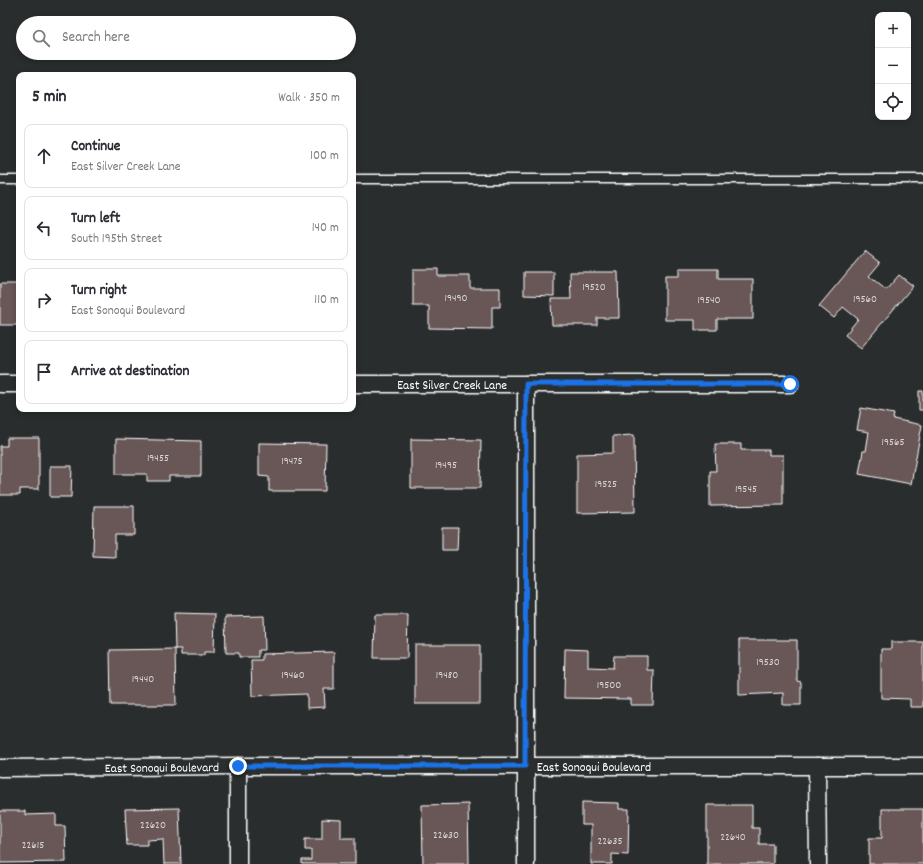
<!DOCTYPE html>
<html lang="en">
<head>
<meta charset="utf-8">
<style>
  :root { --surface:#fff; --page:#f2f2f3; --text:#2b2b33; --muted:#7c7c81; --line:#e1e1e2 }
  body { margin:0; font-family:Dekko,sans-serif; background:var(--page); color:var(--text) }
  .controls { position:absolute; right:12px; top:12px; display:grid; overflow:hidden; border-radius:8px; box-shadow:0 2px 6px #0003 }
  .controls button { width:36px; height:36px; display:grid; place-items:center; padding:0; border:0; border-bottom:1px solid var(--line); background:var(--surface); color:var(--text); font:20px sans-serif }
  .stop { position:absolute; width:12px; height:12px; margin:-9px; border:3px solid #1a73e8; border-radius:50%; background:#fff }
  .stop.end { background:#1a73e8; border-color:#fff; box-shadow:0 1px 4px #0008 }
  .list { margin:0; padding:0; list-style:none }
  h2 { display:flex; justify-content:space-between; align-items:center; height:52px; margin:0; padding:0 16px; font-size:17px }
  h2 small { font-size:13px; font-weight:400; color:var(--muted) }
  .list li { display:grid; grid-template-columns:26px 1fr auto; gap:12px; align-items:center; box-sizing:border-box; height:64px; margin:0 8px 8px; padding:0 8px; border:1px solid var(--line); border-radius:8px }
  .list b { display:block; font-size:15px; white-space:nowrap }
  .list p { margin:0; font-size:13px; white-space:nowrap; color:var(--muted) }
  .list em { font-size:13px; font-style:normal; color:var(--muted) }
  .icon { flex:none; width:22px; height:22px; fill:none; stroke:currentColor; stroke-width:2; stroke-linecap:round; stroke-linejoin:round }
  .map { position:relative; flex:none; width:923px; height:864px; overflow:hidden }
  .search { position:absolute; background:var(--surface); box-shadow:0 2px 6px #0003; left:16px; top:16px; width:340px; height:44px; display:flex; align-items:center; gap:10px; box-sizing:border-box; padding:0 14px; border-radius:22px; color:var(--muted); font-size:15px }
  .panel { position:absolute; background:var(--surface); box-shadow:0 2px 6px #0003; left:16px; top:72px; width:340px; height:340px; border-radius:8px }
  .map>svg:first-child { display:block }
  .building { fill:#695656; stroke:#fff }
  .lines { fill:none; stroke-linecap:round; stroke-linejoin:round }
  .service-casing { stroke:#fff; stroke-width:11 }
  .minor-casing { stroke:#fff; stroke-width:19 }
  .service { stroke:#2a2d2e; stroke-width:8 }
  .minor { stroke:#2a2d2e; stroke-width:16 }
  .route { stroke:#1a73e8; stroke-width:5 }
  .labels { text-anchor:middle; stroke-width:4; stroke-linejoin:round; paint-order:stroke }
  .number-label { font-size:11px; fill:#dad5d5 }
  .street-label { font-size:13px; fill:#fff; stroke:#2a2d2e }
</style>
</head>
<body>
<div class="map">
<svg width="923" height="864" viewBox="0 0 923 864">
  <rect width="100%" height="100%" fill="#2a2d2e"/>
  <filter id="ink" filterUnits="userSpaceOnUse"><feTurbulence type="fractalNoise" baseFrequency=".025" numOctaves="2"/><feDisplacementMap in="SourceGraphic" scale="8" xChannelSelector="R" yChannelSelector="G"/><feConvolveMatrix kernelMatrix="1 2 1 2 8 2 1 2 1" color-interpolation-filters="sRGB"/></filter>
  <g filter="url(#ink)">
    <path class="building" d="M865 251 880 263 869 276 886 290 899 275 913 286 861 348 845 335 858 319 843 307 834 318 819 306Z
      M413 269H438V276H470V288H500V307H492V329L429 328V306H413Z
      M679 269H718V279H753V319H717V330H695V320H665V276H679Z
      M524 272H554V296L524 295Z
      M570 272H618L619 318H597V325H552L551 299H571Z
      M0 284H19V325H0Z
      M919 391H923V410H919Z
      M861 408 894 414 893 419 922 425 911 484 859 474 863 451H866L869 432 857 430Z
      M634 435 635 512 577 513V454L613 453V436Z
      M7 438H39V489H20V495H0V446H7Z
      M116 439 201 441V476H169V481H147V474H116Z
      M411 439 481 440 480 488H411Z
      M259 443 326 444 325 491H269V477L259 476Z
      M715 444H741V450H769V455H783V505L710 506V471H716Z
      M50 466H72L71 497H50Z
      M94 506H134V535H115V557L93 556Z
      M442 527H458L457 550H442Z
      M174 613 215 614 214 652H204V655H181V649H175Z
      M375 615H408L407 658H374Z
      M264 616 265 650H258V657H239V653H226L225 617Z
      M739 640H797V681L801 682V705H783V693L739 695Z
      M891 642H923V707H910V699L881 698V649H891Z
      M415 645H480V704H415Z
      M175 649 176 705H111L110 650Z
      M565 649 588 650V667L613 668 614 656H647V670H654L653 705H631V699L564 698Z
      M334 652V689H324L325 707 307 708V694L252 696 251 660H262V654Z
      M582 802 619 803V809H629L628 855 612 854V864H591V825H582Z
      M468 804 469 864H423L422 805Z
      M707 805H752V828H759V844H773V864H707Z
      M179 808 181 864H164L163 839 147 840V845H127L125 809Z
      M882 809H923V864H869V838H882Z
      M0 811H25V815L56 814V826H65L66 862 0 863Z
      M322 819 341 820V838H355V864H302V860H311V850H305V839H322Z"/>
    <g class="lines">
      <g class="service-casing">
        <path id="service" d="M353 179H923
          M0 180H19"/>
      </g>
      <g class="minor-casing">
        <g id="minor">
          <path d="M0 384H19"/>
          <path id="s1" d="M353 384H790"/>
          <path d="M817 766 818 864"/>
          <path id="s2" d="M0 768 238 766H923"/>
          <path d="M238 864V766"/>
          <path d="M526 864V384"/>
        </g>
      </g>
      <use href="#service" class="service"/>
      <use href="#minor" class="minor"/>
    </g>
  </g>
  <g class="lines" filter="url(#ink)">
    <path class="route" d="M238 766H525L526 384H790"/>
  </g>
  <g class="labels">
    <g class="number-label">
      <text x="594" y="290">19520</text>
      <text x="456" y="301">19490</text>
      <text x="865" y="302">19560</text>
      <text x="709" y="303">19540</text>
      <text x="893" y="445">19565</text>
      <text x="158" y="461">19455</text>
      <text x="292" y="464">19475</text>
      <text x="446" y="468">19495</text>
      <text x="606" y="487">19525</text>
      <text x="746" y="492">19545</text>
      <text x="768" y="665">19530</text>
      <text x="293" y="678">19460</text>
      <text x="447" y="678">19480</text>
      <text x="143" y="682">19440</text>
      <text x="609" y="688">19500</text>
      <text x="153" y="828">22620</text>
      <text x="446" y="838">22630</text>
      <text x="733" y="840">22640</text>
      <text x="610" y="844">22635</text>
      <text x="33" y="848">22615</text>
    </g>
    <g class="street-label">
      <text dy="5" stroke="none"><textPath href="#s1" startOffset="99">East Silver Creek Lane</textPath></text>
      <text dy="5" stroke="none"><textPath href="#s2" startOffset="162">East Sonoqui Boulevard</textPath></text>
      <text dy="5" stroke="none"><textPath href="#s2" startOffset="594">East Sonoqui Boulevard</textPath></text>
    </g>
  </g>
</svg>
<div class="controls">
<button>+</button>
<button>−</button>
<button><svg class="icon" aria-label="locate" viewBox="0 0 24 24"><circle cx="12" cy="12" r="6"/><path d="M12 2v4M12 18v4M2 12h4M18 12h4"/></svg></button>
</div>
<div class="stop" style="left:790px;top:384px"></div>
<div class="stop end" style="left:238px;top:766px"></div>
<div class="search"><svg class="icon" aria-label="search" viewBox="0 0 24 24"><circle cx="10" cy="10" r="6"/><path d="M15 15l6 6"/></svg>Search here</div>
<section class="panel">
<h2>5 min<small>Walk · 350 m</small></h2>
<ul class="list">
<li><svg class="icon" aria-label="ahead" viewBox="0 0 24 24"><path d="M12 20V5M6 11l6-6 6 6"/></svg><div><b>Continue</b><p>East Silver Creek Lane</p></div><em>100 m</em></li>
<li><svg class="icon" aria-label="left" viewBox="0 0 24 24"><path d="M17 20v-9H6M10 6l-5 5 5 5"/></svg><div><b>Turn left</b><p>South 195th Street</p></div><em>140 m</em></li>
<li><svg class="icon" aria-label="right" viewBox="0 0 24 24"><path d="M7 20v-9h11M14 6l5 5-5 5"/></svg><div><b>Turn right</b><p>East Sonoqui Boulevard</p></div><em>110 m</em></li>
<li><svg class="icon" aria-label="arrive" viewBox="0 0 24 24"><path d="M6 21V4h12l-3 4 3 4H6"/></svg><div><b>Arrive at destination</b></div></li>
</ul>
</section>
</div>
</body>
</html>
